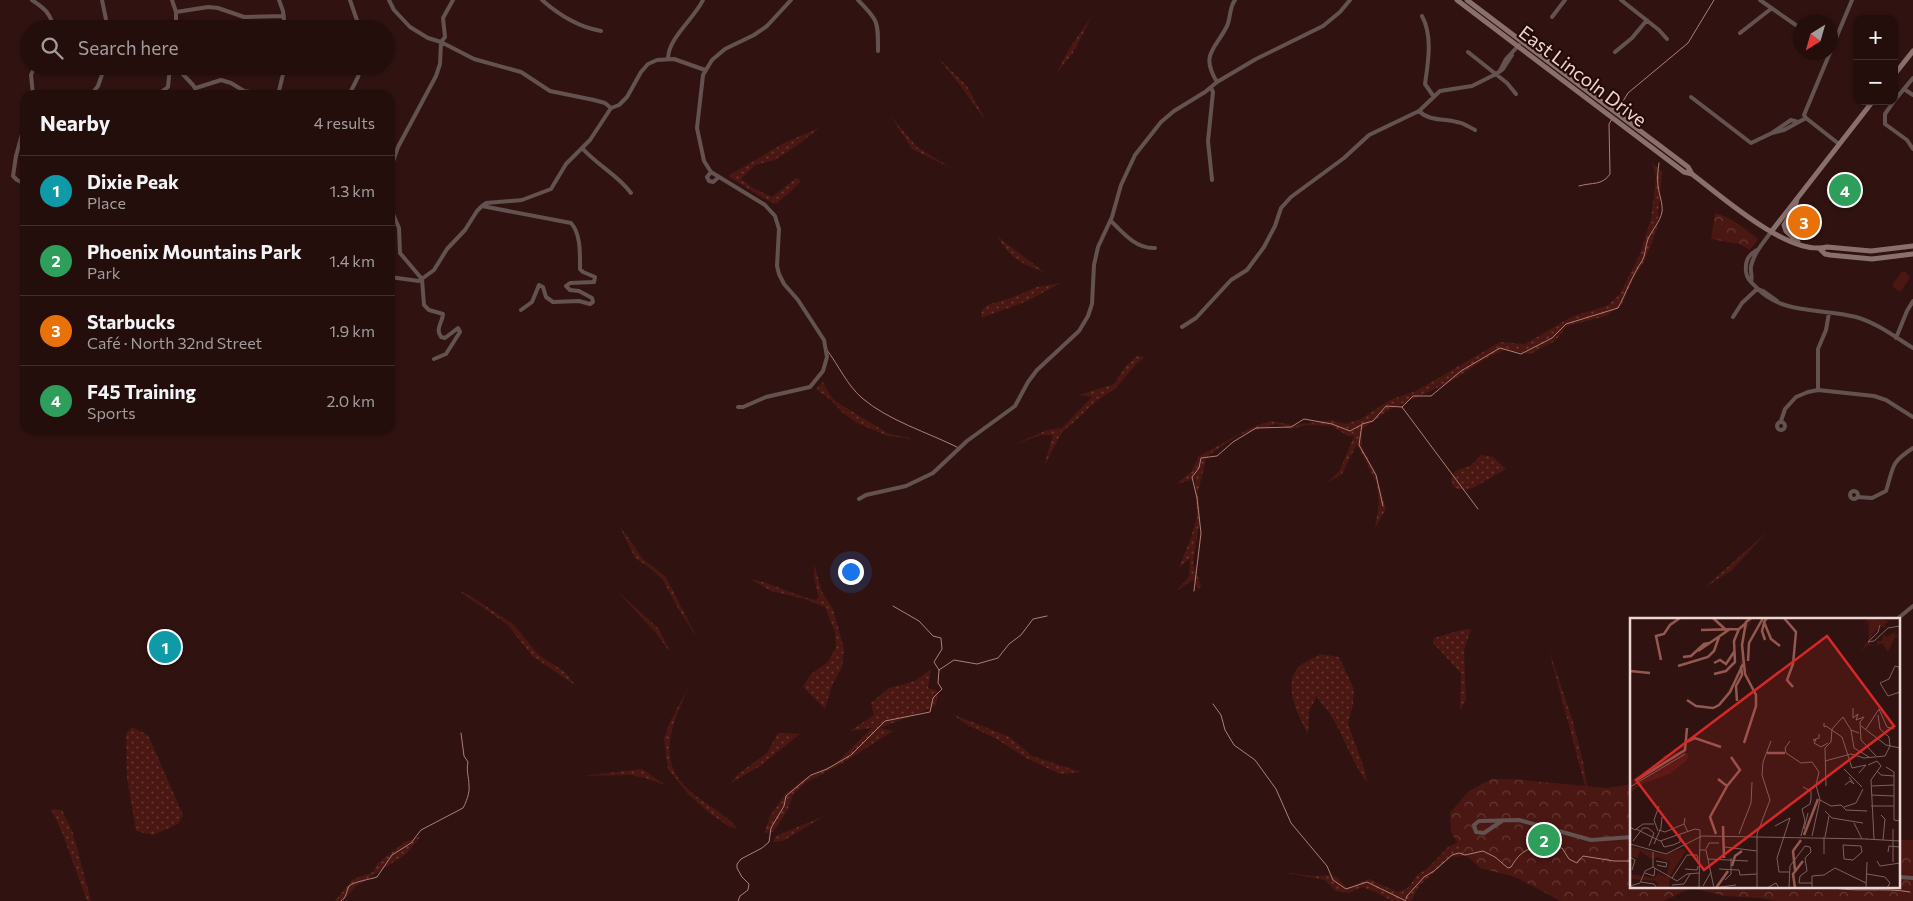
<!DOCTYPE html>
<html lang="en">
<head>
<meta charset="utf-8">
<style>
  :root { --surface:#240e0c; --page:#2c1715; --text:#f1f3f6; --muted:#a39c9d; --line:#412e2d; --accent:#ea580c }
  body { margin:0; font-family:Commissioner,sans-serif; background:var(--page); color:var(--text) }
  .controls { position:absolute; right:15px; top:15px; display:grid; overflow:hidden; border-radius:10px; box-shadow:0 1px 4px #0004 }
  .controls button { width:45px; height:45px; display:grid; place-items:center; padding:0; border:0; border-bottom:1px solid var(--line); background:var(--surface); color:var(--text); font:25px sans-serif }
  .compass { position:absolute; left:1793px; top:15px; width:45px; height:45px; border-radius:50%; background:var(--surface); box-shadow:0 1px 4px #0004; rotate:217deg }
  .you { position:absolute; left:850px; top:571px; width:18px; height:18px; margin:-12px; border:4px solid #fff; border-radius:50%; background:#1a73e8; box-shadow:0 0 0 8px #1a73e833 }
  .badge { display:grid; place-items:center; width:32px; height:32px; border-radius:50%; background:var(--accent); color:#fff; font-size:16px; font-weight:700 }
  .pin { position:absolute; translate:-50% -50%; border:2px solid #fff; box-shadow:0 1px 5px #0006 }
  .list { margin:0; padding:0; list-style:none }
  h2 { display:flex; justify-content:space-between; align-items:center; height:65px; margin:0; padding:0 20px; font-size:21px }
  h2 small { font-size:16px; font-weight:400; color:var(--muted) }
  .list li { display:grid; grid-template-columns:32px 1fr auto; gap:15px; align-items:center; box-sizing:border-box; height:70px; padding:0 20px; border-top:1px solid var(--line) }
  .list b { display:block; font-size:19px; white-space:nowrap }
  .list p { margin:0; font-size:16px; white-space:nowrap; color:var(--muted) }
  .list em { font-size:16px; font-style:normal; color:var(--muted) }
  .icon { flex:none; width:28px; height:28px; fill:none; stroke:currentColor; stroke-width:2; stroke-linecap:round; stroke-linejoin:round }
  .map { position:relative; flex:none; width:1913px; height:901px; overflow:hidden }
  .search { position:absolute; background:var(--surface); box-shadow:0 1px 4px #0004; left:20px; top:20px; width:375px; height:55px; display:flex; align-items:center; gap:12px; box-sizing:border-box; padding:0 18px; border-radius:28px; color:var(--muted); font-size:19px }
  .panel { position:absolute; background:var(--surface); box-shadow:0 1px 4px #0004; left:20px; top:90px; width:375px; height:345px; border-radius:15px }
  .map>svg:first-child { display:block }
  .grass { fill:url(#grass-dots) }
  .park { fill:url(#park-crowns) }
  .pitch { fill:#4a1713 }
  .lines { fill:none; stroke-linecap:round; stroke-linejoin:round }
  .stream { stroke:#ae7e77; stroke-width:1 }
  .minor { stroke:#635250; stroke-width:4 }
  .secondary { stroke:#8a706d; stroke-width:5 }
  .labels { text-anchor:middle; stroke-width:4.5; stroke-linejoin:round; paint-order:stroke }
  .street-label { font-size:19px; fill:#ecd6d3; stroke:#260a07 }
  .inset-river { fill:none; stroke:#945850; stroke-width:2.5 }
  .inset-road { fill:none; stroke:#7b615e; stroke-width:1 }
  .view { fill:#d62828; fill-opacity:0.15; stroke:#d62828; stroke-width:2.5 }
  .inset-edge { fill:none; stroke:#ecd6d3; stroke-width:2.5 }
</style>
</head>
<body>
<div class="map">
<svg width="1913" height="901" viewBox="0 0 1913 901">
  <defs>
    <pattern id="grass-dots" width="8" height="8" patternUnits="userSpaceOnUse" patternTransform="scale(1.25)"><rect width="8" height="8" fill="#4a1713"/><path d="M2 2h.1M6 6h.1" fill="none" stroke="#643834" stroke-width="1.8" stroke-linecap="round"/></pattern>
    <pattern id="park-crowns" width="20" height="18" patternUnits="userSpaceOnUse" patternTransform="scale(1.25)"><rect width="20" height="18" fill="#4a1713"/><path d="M2 6a3 3 0 1 1 6 0M12 15a3 3 0 1 1 6 0" fill="none" stroke="#643834"/></pattern>
  </defs>
  <rect width="100%" height="100%" fill="#301310"/>
  <path class="grass" d="M1092 16 1073 53 1056 74 1069 49Z
    M938 58 967 86 987 123 963 89Z
    M890 115 917 147 951 168 912 149Z
    M819 128 798 145 775 160 755 165 741 179 753 188 772 197 796 178 801 181 788 194 776 204 763 198 728 176 786 142Z
    M1652 163 1662 172 1657 229 1645 260 1632 281 1622 304 1606 316 1567 326 1555 341 1530 354 1505 350 1490 356 1450 382 1389 410 1362 429V447L1376 473 1386 509 1375 528 1379 503 1377 484 1357 444 1342 474 1327 483 1340 470 1354 436H1348L1332 426 1306 425 1291 429 1277 424 1239 435 1209 455 1206 459 1198 492 1200 518 1193 563 1201 586 1199 589 1193 580 1176 591 1189 577 1190 558 1179 568 1190 540 1197 517 1195 479 1176 484 1191 472 1199 456 1251 428 1270 421 1294 425 1332 420 1344 424 1361 419 1390 400 1416 391 1500 342 1525 344 1573 316 1607 306 1620 294 1640 254 1651 219 1656 176Z
    M998 237 1044 272C1023 265 1008 257 998 237Z
    M1061 283 1025 302 981 318 982 310 990 304 1011 298 1037 287Z
    M1137 356 1145 357 1137 363 1115 389 1095 402 1073 423 1062 432 1044 466 1053 435H1041L1013 445 1047 430 1062 428 1092 397 1079 395 1114 384 1126 366Z
    M823 382 828 392 835 401 889 434 914 439 888 436 857 423 842 412 832 401 816 389Z
    M1481 455 1493 457 1506 469 1473 488 1464 490 1454 488 1451 479 1455 471 1470 466Z
    M619 525 643 559 666 577 697 638 676 605 663 580 650 568 635 558Z
    M1767 532 1732 570 1704 588Z
    M814 564 822 592 833 609 844 649 842 667 832 685 825 709 803 687 811 674 828 662 836 647 835 632 825 607 805 599 771 591 750 579C771 582 793 595 815 600L819 598 814 578Z
    M616 590 659 629 670 652 655 632Z
    M459 591 469 595 513 624 539 655 565 672 575 685 532 656 508 625Z
    M1471 629 1464 650 1466 699 1460 711 1461 673 1433 643 1434 638C1449 635 1455 630 1471 629Z
    M1548 647 1573 722 1583 762 1592 812Z
    M1321 654 1339 657 1354 689 1353 704 1348 724 1364 768 1367 782C1352 762 1345 739 1332 717 1328 709 1319 704 1317 695L1309 712 1308 734C1299 717 1282 685 1298 668 1303 662 1314 658 1321 654Z
    M931 669 928 688 936 690 938 693 936 704 929 709 880 728 893 731 841 764 805 783 793 795 787 811 773 832 764 833 770 816 785 794 804 779 835 764 872 728 850 731 874 715 871 703 889 688 915 681Z
    M689 686C671 727 653 764 696 796 710 807 728 815 737 829L728 826 707 811 688 794 668 769 664 738 671 720Z
    M952 714 1010 737 1032 756 1081 772 1060 774 1026 758 995 738 969 726Z
    M132 727 148 735 183 815 178 824 153 835 136 831 127 777 126 734Z
    M778 733 800 734 760 766 731 783 738 774 767 753Z
    M642 769 665 785 645 778 631 775 583 776Z
    M51 809 62 810 73 833 91 901H87L62 832Z
    M824 816 783 841 773 842 776 836Z
    M421 836 406 854 355 887 343 901H335L352 880 373 872 378 863 405 842Z
    M1462 840 1474 855 1451 857 1419 886 1411 901H1392L1375 892 1362 887 1349 893 1336 891 1325 880 1282 872 1313 876 1331 875 1337 878 1347 888 1369 879 1397 892 1408 888 1418 874 1427 869 1448 847Z"/>
  <path class="park" d="M1715 213C1732 218 1744 228 1758 239L1750 250 1739 244 1711 239Z
    M1491 779H1512L1607 788 1632 784V887H1899V840H1913V901H1776L1761 898 1725 896 1691 888 1663 901H1561L1515 877 1480 868 1465 854 1451 832 1450 813 1469 791Z"/>
  <path class="pitch" d="M1905 271 1910 278 1901 291H1898L1892 285 1902 272Z"/>
  <g class="lines">
    <path class="stream" d="M1622 105 1636 121
      M1617 111 1628 93 1688 43 1714 0
      M1579 186C1592 182 1602 186 1610 174L1609 124 1612 119
      M827 350C839 366 847 385 862 398 889 421 927 432 959 448
      M1402 407 1478 509
      M1383 506 1376 475 1359 445 1362 424 1373 421 1386 406 1402 407 1413 396H1431L1461 371 1500 348 1521 354 1552 338 1566 324 1618 308C1626 293 1632 276 1642 261 1646 255 1645 246 1648 239 1652 230 1660 222 1662 212 1663 203 1659 195 1658 186 1657 178 1658 170 1659 163
      M1194 591 1201 533 1197 498 1192 477 1199 468 1201 458 1217 456 1233 442 1256 428 1291 427 1304 419 1332 424 1350 431 1361 425
      M893 606 919 621 933 636 941 638 942 649 934 662 939 670
      M1213 704 1221 715 1225 730 1234 745 1255 760 1276 789 1291 823 1327 866 1333 880 1346 889 1367 882 1406 901
      M1830 887C1855 893 1883 887 1910 892
      M1406 899 1407 896 1424 877 1434 871 1452 855 1459 853 1465 855 1483 851 1495 857 1508 868 1511 867C1525 843 1537 847 1562 848L1569 859 1577 863 1583 856 1614 861H1632
      M341 901C347 897 346 892 349 886 353 882 371 879 377 877L392 855 411 843 421 830 463 808C466 803 470 792 469 786 469 777 466 771 468 762L464 756 461 733
      M738 901 740 896 748 890 749 884 742 877 737 868V864L741 859 762 848 769 842 771 828 784 806 786 796 811 775 827 769 851 755 885 721 930 712 933 698 942 689 938 683 939 670 954 660 977 664 998 658 1009 644 1021 635 1033 619 1047 616"/>
    <path class="minor" d="M32 0C44 8 52 14 53 29
      M102 0 108 29
      M172 0 176 12V29
      M279 0 283 11 285 29
      M350 0 360 29
      M389 0 394 10 410 27 428 38 441 42 474 59 521 72 550 91 594 100 605 103 611 108
      M542 0C559 15 578 27 601 31
      M858 0C879 21 878 22 878 51
      M1621 0 1659 30 1667 39
      M1760 0 1800 28
      M176 12 208 7 218 8 244 17 284 16
      M1422 16C1433 36 1428 63 1425 84L1434 97
      M1552 17 1565 0
      M1740 33 1772 8
      M1468 52 1507 83 1516 94
      M1615 52 1632 38 1647 20
      M668 58C669 37 694 19 703 0
      M175 66 193 85 199 95
      M1500 71 1506 59 1519 45
      M1217 82C1200 54 1215 50 1227 26 1231 17 1229 8 1235 0
      M196 88 221 80 231 83 244 91 273 95
      M1211 88 1213 92 1208 141 1212 180
      M1904 89 1913 95
      M33 95 31 75 35 66
      M91 95 98 86 105 66
      M157 95 168 87 170 66
      M278 95 285 66
      M349 95 358 77 361 66
      M1691 97 1751 143 1772 133 1791 120 1798 122
      M1894 101 1885 114V124L1907 140 1913 149
      M1894 101 1913 78
      M1419 111C1430 122 1444 118 1457 122 1464 123 1469 127 1475 130
      M25 123 16 156 13 176 17 180 25 184
      M1772 133 1784 130 1806 118
      M1839 144 1806 118 1804 115 1852 0
      M582 148C597 165 618 175 631 193
      M390 170 398 147 436 76 440 64 441 42 445 37 443 18 453 0
      M711 172 707 177 709 181 713 182 719 177
      M482 206 571 223C581 234 580 254 580 269L583 272 595 277 594 282 570 283 566 286 570 290 579 291 592 298 593 302 590 304 579 301 553 302 546 297 543 287 539 285 532 302 521 310
      M390 207 399 228 400 253 422 279 424 305 429 310 443 314C442 324 435 328 441 337L445 338 458 328 460 332 446 354 434 359
      M1111 221C1123 233 1136 249 1155 248
      M1757 250C1748 255 1745 261 1746 272 1747 279 1751 282 1756 287 1781 315 1822 308 1856 317 1877 323 1895 337 1913 348
      M390 277 419 281 434 270 447 249 465 230 477 211 482 206 486 203 522 200 551 189 566 164 590 140 611 108 619 105 627 97 641 72 648 64 657 60 674 59 705 70
      M1751 282C1753 276 1750 272 1751 266 1754 253 1763 243 1771 232
      M1758 289 1763 291 1777 301
      M1733 317 1742 303 1757 289
      M1182 327 1196 318 1231 280 1247 270 1264 247 1275 226 1281 208 1291 197 1344 158 1369 135 1419 111 1440 91 1472 86 1496 74 1503 69 1512 55
      M1896 338 1907 311 1913 301
      M1818 390V349L1826 330 1829 313
      M738 407H743L766 397 810 387 823 371 827 357 824 340 798 300 784 284 779 274 777 266 779 229 775 216 765 205 711 172 704 161 697 128 703 75 712 60 725 49 754 35 767 26 791 0
      M1781 421 1785 409 1796 397 1808 392 1818 390 1874 396 1886 400 1913 417
      M1777 426a4 4 0 1 1 8 0a4 4 0 1 1-8 0Z
      M1850 495a4 4 0 1 1 8 0a4 4 0 1 1-8 0Z
      M1858 497 1872 498 1886 491C1894 466 1890 463 1913 448
      M859 499 866 495 906 486 933 473 967 441 1015 406 1028 382 1037 370 1079 331 1088 316 1092 304 1094 265 1098 247 1112 217 1121 185 1135 155 1161 122 1174 111 1205 92 1217 82 1256 59 1323 26 1340 12 1350 0
      M1896 620 1913 606
      M1502 821 1484 833 1476 832 1474 825 1479 821 1519 820 1591 840 1632 837
      M1899 877 1913 878"/>
    <path class="secondary" d="M1457 0 1684 172 1692 174C1721 196 1789 257 1827 247L1871 251 1913 246
      M1467 0 1688 167 1692 174
      M1894 75 1913 51
      M1797 199 1795 208 1784 225 1786 231 1798 242
      M1771 232 1873 101
      M1820 249 1825 254 1830 255 1872 259 1913 254"/>
  </g>
  <g class="labels">
    <g class="street-label">
      <text transform="translate(1583 76) rotate(37)" y="7">East Lincoln Drive</text>
    </g>
  </g>
  <g transform="translate(1630 618)">
    <rect width="270" height="270" fill="#301310"/>
    <path d="M123 0 114 16 113 28 114 47 120 56 121 61 114 48 115 53 124 75 112 48 113 54 111 57V48V54L99 76 91 85 88 87 110 54 112 18 115 9 107 14 104 30 105 39 104 44 103 32 106 14 108 11 98 13 97 15 89 20 98 12 88 13 94 10 88 7 85 2 95 10H109ZM237 0 259 3 254 7 257 10 250 8 242 17 239 26 248 28 246 23H252L253 16 257 19 266 13 264 17H270L265 19 258 34 252 25 247 28 237 27 229 35 239 21 238 2 233 9ZM0 228 35 237 53 230 56 233 40 258 39 270H29L26 263 0 261V256L24 260 29 255 36 259 40 244 27 239 21 241 10 233 8 240 0 238Z" fill="#4a1713"/>
    <path d="M52 133 59 136 57 142 40 156 14 165 0 175V163L29 146 34 137Z" fill="#4a1713"/>
    <path class="inset-river" d="M83 0 95 11M137 0 134 4 141 21 150 28M154 0 166 14 163 46 157 62 163 69M134 5 132 13 135 22M71 12 109 11 116 5M68 33 100 11M53 39 61 38 74 26 79 25M31 42 26 18 34 16 40 7 50 0M118 43 119 25 133 0M84 45 90 42 96 46 104 34M48 48 78 39 84 33 89 19M0 53 20 55M84 56 96 53 105 44 104 23 109 11M57 82 66 88 83 90 89 87 100 74 113 46M107 83 106 68 112 57 111 48M57 124 65 120 91 129M114 125 126 88V77L115 56 112 27 116 4 121 0M137 135H155M7 162 55 132 57 110M97 168 110 152 101 139M93 208 94 240M86 216 80 199 97 168 88 161M174 217 188 181M102 248 105 238 112 233M165 252 163 233 171 222M86 270 98 253M165 270 163 256 173 243"/>
    <path class="inset-road" d="M238 24 244 23 258 10 270 8M238 24 248 14 250 7M270 57 269 49 265 48 259 61 250 65 258 78 270 74M223 90V100L228 96 226 102 234 99 230 104 231 122 246 138M248 97 250 111 259 119 260 128M213 99 221 112 229 115M194 105V109L196 108 212 119 222 150 236 147 229 155M231 108 256 127 270 130M236 111 249 91 257 109 264 111M221 112 224 130 239 139M189 116V120L183 122H186L184 125 191 129 198 125M160 123 155 130 156 135 171 145 182 144 189 154 186 167 190 182 182 218M195 143 221 136 234 140 255 138 260 128M238 147 247 143 251 148 241 162 244 221M256 149 264 154V202L270 203M214 151 232 169M247 153 251 157 264 158M215 167 220 163 224 166 219 159M196 168 195 130 201 124 202 111 213 99M242 168 264 167M0 169 55 136M241 177 264 178M190 182 201 188 211 187 216 192 237 193M241 188H264M214 189 226 185 233 171M195 193 202 200 233 205M251 197 255 201 253 222M55 200 54 206 58 214M224 205 232 221M145 208 160 200M0 209 5 212 13 206H24M18 210 24 215 19 228M6 211 30 223 65 211 70 212V218M174 211 178 195M263 211V244M29 212 35 214 54 206M28 213 24 202 29 188M109 216 121 185 122 164M171 218 175 203 172 191 180 186 181 181V173L173 169M194 219V236M195 219 199 198M236 221 270 223M3 223 13 210H18M31 223 34 229 43 227 50 224V217M0 226 36 236 72 218 237 221M24 226 31 210 32 199M213 227 231 228 232 234 223 242 214 241ZM95 229 127 233M76 231 79 225H89M70 232H76L84 270M258 234 259 228 270 229M0 239 5 242 2 252M78 241 118 243M26 243 37 245 36 249 27 247M247 243 250 248 270 245M23 249 47 263 57 256 69 255M55 251 67 252 68 248M89 251 109 252 110 257 127 256M159 254H149L147 240 160 200M15 255 24 258 25 250M237 256 255 259 260 265 257 270M42 260 57 237H67L68 242M95 262 101 256V240M11 264 24 266 27 270M42 267 54 266 60 256M0 268 10 265 15 253 23 249V234M73 268 81 254M90 269 106 267M69 270 70 218M127 270V216L140 182 132 157 133 144 141 123M137 270 146 265 149 270M159 270 160 248 175 228 180 229 181 234 175 240 177 253 170 258 169 265H182M182 270V258L194 257 205 250 236 265M236 270 237 244"/>
    <path class="view" d="M197 18 264 108 74 252 6 162Z"/>
    <rect width="270" height="270" class="inset-edge"/>
  </g>
</svg>
<div class="controls">
<button>+</button>
<button>−</button>
</div>
<svg class="compass" viewBox="-18 -18 36 36"><path d="M0-13l5 13h-10z" fill="#e53935"/><path d="M0 13l5-13h-10z" fill="#a39c9d"/></svg>
<div class="you"></div>
<div class="pin badge" style="left:165px;top:647px;background:#0f9aa8">1</div>
<div class="pin badge" style="left:1544px;top:840px;background:#2e9e5b">2</div>
<div class="pin badge" style="left:1804px;top:222px;background:#e8710a">3</div>
<div class="pin badge" style="left:1845px;top:190px;background:#2e9e5b">4</div>
<div class="search"><svg class="icon" aria-label="search" viewBox="0 0 24 24"><circle cx="10" cy="10" r="6"/><path d="M15 15l6 6"/></svg>Search here</div>
<section class="panel">
<h2>Nearby<small>4 results</small></h2>
<ul class="list">
<li><span class="badge" style="background:#0f9aa8">1</span><div><b>Dixie Peak</b><p>Place</p></div><em>1.3 km</em></li>
<li><span class="badge" style="background:#2e9e5b">2</span><div><b>Phoenix Mountains Park</b><p>Park</p></div><em>1.4 km</em></li>
<li><span class="badge" style="background:#e8710a">3</span><div><b>Starbucks</b><p>Café · North 32nd Street</p></div><em>1.9 km</em></li>
<li><span class="badge" style="background:#2e9e5b">4</span><div><b>F45 Training</b><p>Sports</p></div><em>2.0 km</em></li>
</ul>
</section>
</div>
</body>
</html>
